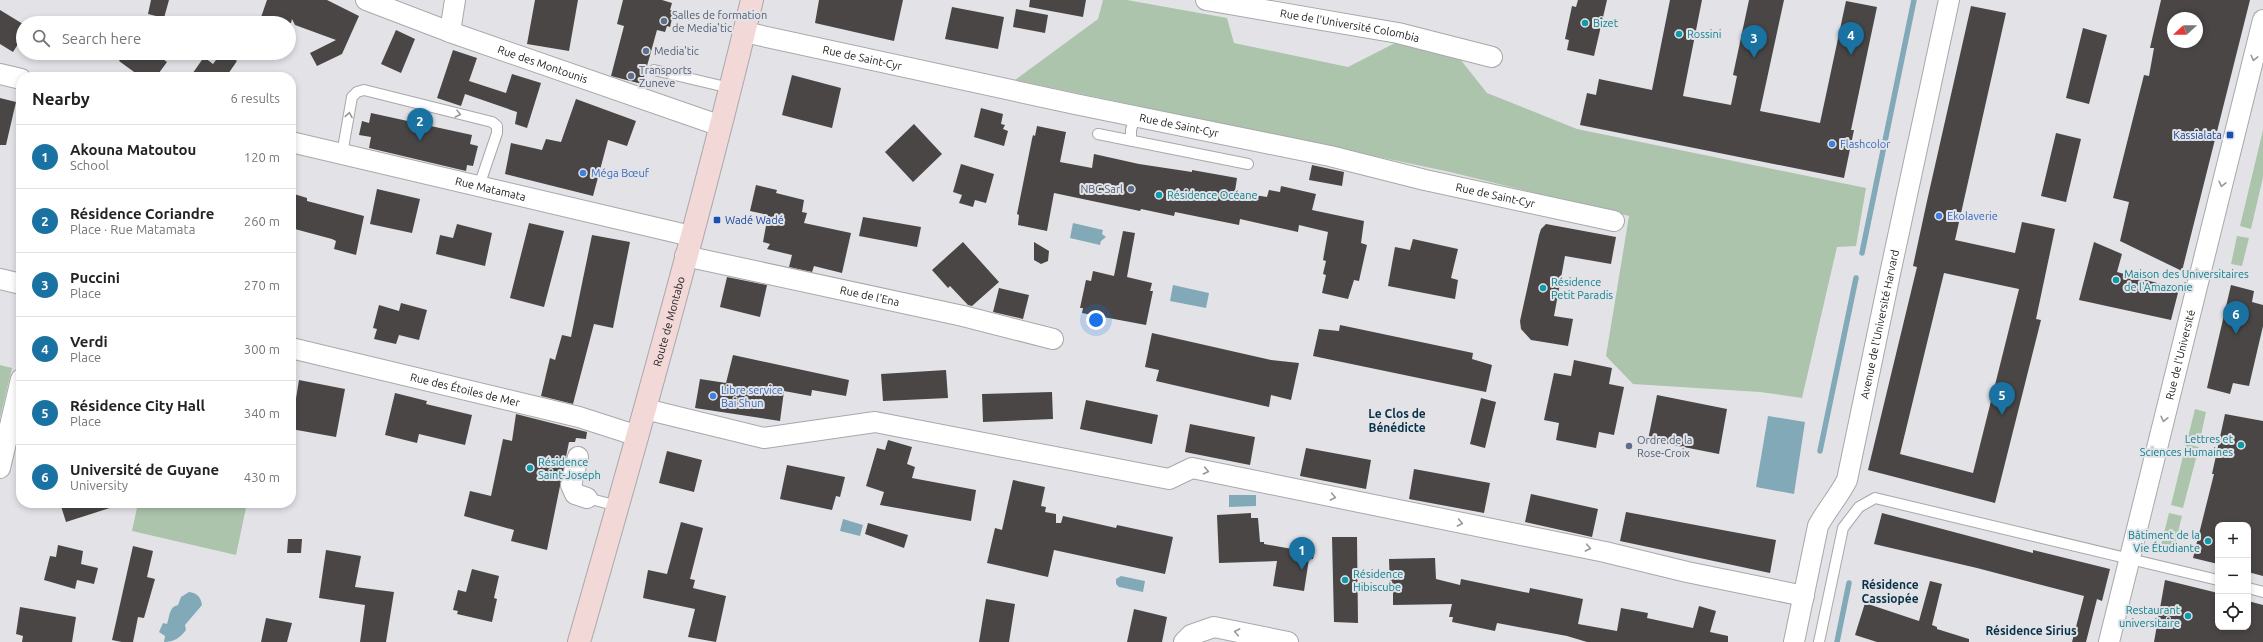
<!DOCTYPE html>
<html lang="en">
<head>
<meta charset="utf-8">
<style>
  :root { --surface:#fff; --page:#f6f6f6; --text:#222; --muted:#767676; --line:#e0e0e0; --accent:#1972a1 }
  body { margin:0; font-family:Ubuntu,sans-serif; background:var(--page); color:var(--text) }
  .controls { position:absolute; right:12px; bottom:12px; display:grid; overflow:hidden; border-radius:8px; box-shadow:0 2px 6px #0003 }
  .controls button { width:36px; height:36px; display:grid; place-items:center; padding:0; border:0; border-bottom:1px solid var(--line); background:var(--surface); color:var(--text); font:20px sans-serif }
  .compass { position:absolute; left:2167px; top:12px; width:36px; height:36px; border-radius:50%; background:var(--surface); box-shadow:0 2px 6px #0003; rotate:249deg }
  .you { position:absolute; left:1096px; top:320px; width:14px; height:14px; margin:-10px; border:3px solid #fff; border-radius:50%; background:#1a73e8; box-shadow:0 0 0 6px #1a73e833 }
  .badge { display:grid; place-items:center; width:26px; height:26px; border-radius:50%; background:var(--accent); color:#fff; font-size:13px; font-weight:700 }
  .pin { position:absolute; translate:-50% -33px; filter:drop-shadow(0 1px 2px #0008) }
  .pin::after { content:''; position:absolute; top:21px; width:14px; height:12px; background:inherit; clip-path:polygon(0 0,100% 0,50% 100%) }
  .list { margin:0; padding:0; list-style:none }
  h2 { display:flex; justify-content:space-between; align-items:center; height:52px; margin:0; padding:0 16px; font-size:17px }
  h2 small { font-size:13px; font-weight:400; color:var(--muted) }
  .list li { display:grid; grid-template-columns:26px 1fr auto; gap:12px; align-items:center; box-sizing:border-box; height:64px; padding:0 16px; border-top:1px solid var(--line) }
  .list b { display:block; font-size:15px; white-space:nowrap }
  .list p { margin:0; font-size:13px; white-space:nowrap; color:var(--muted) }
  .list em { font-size:13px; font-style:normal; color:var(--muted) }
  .icon { flex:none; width:22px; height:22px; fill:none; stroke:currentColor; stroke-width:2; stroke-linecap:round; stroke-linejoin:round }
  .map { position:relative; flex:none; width:2263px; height:642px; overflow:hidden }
  .search { position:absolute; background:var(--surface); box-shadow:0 2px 6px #0003; left:16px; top:16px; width:280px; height:44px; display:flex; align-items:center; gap:10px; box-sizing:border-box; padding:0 14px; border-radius:22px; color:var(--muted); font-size:15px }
  .panel { position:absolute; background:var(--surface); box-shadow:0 2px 6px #0003; left:16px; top:72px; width:280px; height:436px; border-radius:16px }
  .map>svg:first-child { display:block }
  .green { fill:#abc4ab }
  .water { fill:#82a9b8 }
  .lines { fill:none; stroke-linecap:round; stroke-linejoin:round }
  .stream { stroke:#82a9b8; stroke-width:5.5 }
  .building { fill:#494645; fill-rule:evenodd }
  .lane-casing { stroke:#a8a8ab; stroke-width:12 }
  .street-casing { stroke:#a8a8ab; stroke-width:22 }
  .secondary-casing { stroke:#a8a8ab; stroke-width:24 }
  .lane { stroke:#fff; stroke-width:10 }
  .street { stroke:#fff; stroke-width:20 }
  .secondary { stroke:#f3d8d8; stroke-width:22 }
  .oneway { stroke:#989899 }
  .service-dot { fill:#5c6f8a; stroke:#e3e3e7; stroke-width:1.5 }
  .culture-dot { fill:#0f9aa8; stroke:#e3e3e7; stroke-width:1.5 }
  .transit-dot { fill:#1a4fb4; stroke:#e3e3e7; stroke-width:1.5 }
  .shop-dot { fill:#3f7fe0; stroke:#e3e3e7; stroke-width:1.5 }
  .labels { text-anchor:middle; stroke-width:4; stroke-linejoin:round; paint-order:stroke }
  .service-label { font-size:11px; fill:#4e5e75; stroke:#e3e3e7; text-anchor:start }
  .culture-label { font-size:11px; fill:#0d838f; stroke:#e3e3e7; text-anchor:start }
  .street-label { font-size:11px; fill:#1a1b1c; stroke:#e3e3e7 }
  .transit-label { font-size:11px; fill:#164399; stroke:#e3e3e7; text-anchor:end }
  .shop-label { font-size:11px; fill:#366cbe; stroke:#e3e3e7; text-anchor:start }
  .neighbourhood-label { font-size:12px; font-weight:bold; fill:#073148; stroke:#e3e3e7 }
</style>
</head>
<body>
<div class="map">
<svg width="2263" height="642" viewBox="0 0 2263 642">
  <rect width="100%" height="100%" fill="#e3e3e7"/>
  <path class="green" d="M1103 0H1127L1227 18 1234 43 1348 67 1395 43 1460 59 1487 93 1577 129 1866 188 1856 246 1837 247 1802 398 1760 392 1633 384 1606 356 1629 216 1450 172 1015 80 1098 19Z
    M2263 130V177L2251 229 2240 226Z
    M2237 236 2249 238 2242 266 2231 264Z
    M0 365 12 368 0 418Z
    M2195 409 2206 412 2200 440 2188 437Z
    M2186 444 2199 447 2183 508 2171 505Z
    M138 503H247L236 555 132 531Z
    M2169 513 2182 516 2174 548 2161 545Z"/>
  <path class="water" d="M1073 223 1103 230 1102 234 1106 237 1101 241 1100 245 1070 238Z
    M1173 285 1209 293 1206 308 1170 301Z
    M1768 416 1805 422 1794 494 1756 487Z
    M1229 495H1256V506L1229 507Z
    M843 519 863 525 860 536 840 531Z
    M1121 576 1145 581 1143 592 1119 587 1116 584V579Z
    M189 592C197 593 201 597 202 605L185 625 186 630C180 638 174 642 164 642L165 636 159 632 163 623 167 624C170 615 169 607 178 605L181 597Z"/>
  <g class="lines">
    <path class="stream" d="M1862 253 1914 0
      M1820 451 1856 278
      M1837 642 1849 583"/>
  </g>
  <path class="building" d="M151 0H169L164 18 148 14Z
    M267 0H327L359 16 342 54 317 66 310 53 336 40 295 25 292 19 291 23H259Z
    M535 0H578L569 51 527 44Z
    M623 0H662L672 3 670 10 674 11 670 27 667 26 665 32 657 30 642 84 611 76 624 26 617 24Z
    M819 0H903L894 41 815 23Z
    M1030 0H1086L1083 17 1029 7Z
    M1578 0H1607L1594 56 1567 50 1569 40 1565 39 1572 6 1576 7Z
    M1670 0H1702L1683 96 1731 105 1737 76 1733 75 1749 0H1784L1760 111 1820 123 1846 1 1877 7 1851 130H1854L1844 178 1580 125 1587 93 1596 95 1599 79 1652 90Z
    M2161 0H2250L2182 271 2120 241 2129 202 2113 198 2144 75 2149 76 2154 48H2150ZM2173 18H2197V42H2173Z
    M1971 6 2006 13 1955 240 2015 253 2022 222 2055 229 2036 319 2041 320 1995 503 1868 470 1917 267 1913 266 1927 201ZM1944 273 2019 289 1973 473 1900 454Z
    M952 7 1004 17 998 49 945 39Z
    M1016 9 1048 15 1045 33 1013 27Z
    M0 10 23 24V36L13 52 0 44Z
    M2083 28 2107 35 2089 104 2066 98Z
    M396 30 415 39 401 73 381 64Z
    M453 50 477 58 469 81 506 93 512 74 541 83 527 128 515 124 517 112 465 94 461 106 437 98Z
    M125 53H154L167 62 156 77H141L119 61Z
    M221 53H225L237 61 228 74 233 77H190L204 57 213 64Z
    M792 75 841 88 832 128 782 115Z
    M0 98 16 102 6 145H0Z
    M576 99 636 121 627 146 608 140 593 196 505 174 511 143 542 150 546 139 561 142Z
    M981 108 1003 114 1001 124 1005 125 1003 129 1008 131 1004 146 974 137Z
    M371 113 472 135 470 144 478 146 473 166 467 165 466 171 369 148 371 137 359 135 362 121 369 123Z
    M914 124 942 154 913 182 885 152Z
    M1037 126 1066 132 1060 162 1092 168 1094 154 1139 164 1192 172V170L1237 178 1235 191 1248 194 1267 197 1269 190 1280 192 1281 186 1316 194 1312 210 1364 221 1361 243 1367 245 1359 281 1354 280 1348 299 1322 293 1326 275 1323 274 1326 261 1323 260 1328 232 1299 225 1298 232 1240 219 1239 225 1175 212 1174 216 1141 209 1140 211 1054 193 1047 231 1018 225 1019 215 1017 214 1032 139 1033 135 1035 136Z
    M2056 133 2081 139 2066 202 2041 196Z
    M961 164 994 174 986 203 975 200 973 207 959 203 962 195 953 192Z
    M1312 165 1344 172 1342 186 1309 180Z
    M756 185 777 190 776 193 804 200 802 212 807 213 804 223 851 233 842 273 814 266 812 272 789 267 792 255 767 249 770 244 763 242 768 215 750 211Z
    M377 189 420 199 412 233 370 224Z
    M291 193 307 198V201L364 216 356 255 334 249 336 241 332 239 291 228Z
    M863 217 921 227 917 247 859 236Z
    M529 223 564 231 544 307 510 298Z
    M457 224 492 233 485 266 436 254 440 235 453 238Z
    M1546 224 1616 237 1611 264 1565 256 1554 316 1573 319 1568 346 1531 340 1521 329 1520 321 1539 235 1541 229Z
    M1123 231 1135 233 1127 277 1152 283 1150 291H1153L1146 325 1082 313 1083 308H1080L1086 280 1091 281 1093 271 1114 276Z
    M592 235 630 242 613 328 594 324 573 404 541 396 550 358 555 360 562 335 571 337Z
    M1413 239 1458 249 1451 278 1458 280 1455 299 1388 286 1395 247 1410 250Z
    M963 242 999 282 972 306 968 305 950 286 948 288 932 270Z
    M1034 242 1049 251 1048 261 1041 264 1034 260Z
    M2094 242 2122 254 2117 272 2179 289 2171 320 2079 300Z
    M727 277 767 285 760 317 720 307Z
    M2231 285 2254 291 2252 302 2263 305V326L2249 386 2233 383 2230 394 2207 388Z
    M999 288 1029 295 1023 319 993 312Z
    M401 303 427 310 419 340 399 335 396 344 374 339 377 329 373 328 379 305 399 311Z
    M1340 325 1473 353 1472 359 1492 365 1486 392 1313 356 1319 329 1339 331Z
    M1152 333 1271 360 1299 363 1291 400 1271 395 1269 407 1156 381 1159 370 1145 367Z
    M733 355 849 380 846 396 812 390 811 396 784 391 780 421 695 408 700 379 726 383Z
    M1574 360 1612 368 1609 384 1624 387 1614 435 1599 432 1596 448 1556 440 1559 423 1544 420 1554 373 1571 376Z
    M946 370 948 398 883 401 881 374Z
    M299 380 345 389 336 437 291 429Z
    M1052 392 1053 419 983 422 982 394Z
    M395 393 427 401 426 404 472 415 465 445 419 434 417 443 385 435Z
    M1657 395 1727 409 1719 454 1648 440Z
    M1481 398 1496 402 1485 448 1470 444Z
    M1086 400 1158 415 1152 444 1080 429Z
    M516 414 587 432 586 439 576 438 575 442H569L547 550 511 541 514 530 464 516 470 491 491 496 503 439 512 441Z
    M2225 414 2263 421V576L2248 572V525H2218V564L2193 558 2214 474H2212Z
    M1190 424 1255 437 1250 465 1185 452Z
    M888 440 912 447 907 464 915 467 912 478 976 490 971 521 880 505 884 492 866 486 877 448 885 450Z
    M1306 448 1371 460 1366 489 1300 476Z
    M667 451 702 460 694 492 659 483Z
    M787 465 845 477 840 497 836 496 832 510 780 499Z
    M1414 469 1490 483 1484 513 1409 499Z
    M1013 480 1045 487 1041 506 1046 507 1045 512 1056 514V523H1061L1063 516 1116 528 1117 525 1173 537 1165 574 1054 550 1048 577 987 563 995 528 1002 530Z
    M1531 494 1598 509 1592 537 1525 522Z
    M60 503H115L116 506 66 522Z
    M1626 512 1776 540 1770 573 1620 541Z
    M1251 513V518H1258L1260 542H1264V544L1314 553 1313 559H1309L1304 591 1273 586 1277 561 1219 563 1217 515Z
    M1882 513 2033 553V550L2110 569 2102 601 2097 599 2086 642H2072L2084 596 1977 568 1874 544Z
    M681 522 703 528 690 579 695 580 693 588 726 596 716 642 688 637 695 609 643 598 648 570 667 574Z
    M868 523 908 535 904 548 865 534Z
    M1332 537H1357L1358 623 1334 622Z
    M288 539H302L301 553H287Z
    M58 545 83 551 81 564 98 568 94 584 77 580 75 589 44 580 50 556 56 557Z
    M133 546 153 551 147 577 155 579 144 618 138 617 133 642H122L112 640Z
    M326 550 361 556 355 587 394 592 386 642H360L365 605 319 598Z
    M1435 558 1436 579 1460 585 1461 579 1529 593 1530 588 1583 599 1578 624 1617 631 1621 608 1648 613 1647 618 1693 628 1699 606 1716 611 1710 632 1728 636V642H1587L1567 636 1497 623 1495 631 1452 622 1453 617H1449L1452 604 1393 605V589H1390L1389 559Z
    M472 569 499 576 494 598 497 599 492 622 457 614 458 611 453 610 458 590 466 592Z
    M2165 580 2218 593V627H2248V601L2263 605V642H2154Z
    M1930 581 1942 584 1932 625 1937 627V629L1969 639V642H1877L1855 635 1865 603 1919 621Z
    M986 599 1015 604 1009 642H979Z
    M20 607 76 617 72 642H22L23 636 16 634Z
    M1134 609 1167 617 1162 642H1127Z
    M266 618 292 623 287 642H261Z"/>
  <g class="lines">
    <g class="lane-casing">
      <path id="lane" d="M654 70 730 88
        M1098 134 1248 164
        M1131 141V130L1135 116
        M342 154 352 97 357 92 364 90 492 122 497 126V133L479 186
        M587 498 618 506
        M2248 588 2263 592
        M1819 642 1843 528 1859 507 1875 498 2218 580"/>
    </g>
    <g class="street-casing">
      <g id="street">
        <path id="s1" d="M366 0 450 32 721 126"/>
        <path id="s2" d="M1206 0 1398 33 1492 57"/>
        <path d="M450 32 455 0"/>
        <path id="s3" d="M744 32 1075 104 1330 156 1425 180 1614 221"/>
        <path d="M0 74 21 79"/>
        <path id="s4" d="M291 142 691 236"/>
        <path id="s5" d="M685 256 963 316 1053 339"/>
        <path d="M0 279 21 284"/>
        <path id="s6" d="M291 348 579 417 638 436"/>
        <path d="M645 409 764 438 875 422 1169 479 1192 468 1605 552 1687 572 1804 596"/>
        <path d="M578 457 571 485 575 494 587 498"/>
        <path d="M0 468 21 379"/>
        <path d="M1184 642 1191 635 1214 627 1288 642"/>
        <path id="s7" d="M1794 642 1818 526C1827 509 1839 496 1847 480L1891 269 1949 0"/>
        <path id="s8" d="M2109 642 2263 20"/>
      </g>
    </g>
    <g class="secondary-casing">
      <g id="secondary">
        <path id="s9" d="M579 642C640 429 700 215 752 0"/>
      </g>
    </g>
    <use href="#lane" class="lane"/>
    <use href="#street" class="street"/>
    <use href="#secondary" class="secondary"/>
  </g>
  <defs><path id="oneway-chevron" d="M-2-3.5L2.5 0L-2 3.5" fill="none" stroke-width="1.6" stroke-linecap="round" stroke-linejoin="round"/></defs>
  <g class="oneway">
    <use href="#oneway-chevron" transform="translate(2254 58) rotate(104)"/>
    <use href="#oneway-chevron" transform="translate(458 114) rotate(14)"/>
    <use href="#oneway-chevron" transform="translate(349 115) rotate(-80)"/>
    <use href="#oneway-chevron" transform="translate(2222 184) rotate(104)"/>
    <use href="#oneway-chevron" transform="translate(2164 419) rotate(103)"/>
    <use href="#oneway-chevron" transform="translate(1206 471) rotate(12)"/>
    <use href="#oneway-chevron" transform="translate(1333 497) rotate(11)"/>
    <use href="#oneway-chevron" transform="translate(1460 523) rotate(11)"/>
    <use href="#oneway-chevron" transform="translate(1588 548) rotate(11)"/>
    <use href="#oneway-chevron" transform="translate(1237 632) rotate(-169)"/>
  </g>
  <g class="service-dot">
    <circle cx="664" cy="21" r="4"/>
    <circle cx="646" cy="51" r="4"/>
    <circle cx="631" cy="76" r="4"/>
    <circle cx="1131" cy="189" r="4"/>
    <circle cx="1629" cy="446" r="4"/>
  </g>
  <g class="culture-dot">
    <circle cx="1585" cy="23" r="4"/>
    <circle cx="1679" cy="34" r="4"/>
    <circle cx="1159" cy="195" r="4"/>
    <circle cx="2116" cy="280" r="4"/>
    <circle cx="1543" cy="288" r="4"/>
    <circle cx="2241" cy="445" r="4"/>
    <circle cx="530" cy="468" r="4"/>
    <circle cx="2208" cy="541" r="4"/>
    <circle cx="1345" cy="580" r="4"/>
    <circle cx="2188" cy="616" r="4"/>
  </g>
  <g class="transit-dot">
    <rect x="2226" y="131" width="8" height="8" rx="2"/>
    <rect x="713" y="216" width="8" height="8" rx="2"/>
  </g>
  <g class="shop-dot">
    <circle cx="1832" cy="144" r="4"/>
    <circle cx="583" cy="173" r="4"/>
    <circle cx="1939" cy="216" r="4"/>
    <circle cx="713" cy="396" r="4"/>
  </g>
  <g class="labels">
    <g class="service-label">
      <text x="672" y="19">Salles de formation<tspan x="672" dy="13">de Media'tic</tspan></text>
      <text x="654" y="55">Media'tic</text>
      <text x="639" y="74">Transports<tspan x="639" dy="13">Zuneve</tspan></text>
      <text x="1123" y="193" text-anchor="end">NBC Sarl</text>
      <text x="1637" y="444">Ordre de la<tspan x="1637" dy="13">Rose-Croix</tspan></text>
    </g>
    <g class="culture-label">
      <text x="1593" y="27">Bizet</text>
      <text x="1687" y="38">Rossini</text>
      <text x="1167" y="199">Résidence Océane</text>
      <text x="2124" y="278">Maison des Universitaires<tspan x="2124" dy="13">de l'Amazonie</tspan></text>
      <text x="1551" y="286">Résidence<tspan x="1551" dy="13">Petit Paradis</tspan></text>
      <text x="2233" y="443" text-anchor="end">Lettres et<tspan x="2233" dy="13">Sciences Humaines</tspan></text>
      <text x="538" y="466">Résidence<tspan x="538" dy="13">Saint-Joseph</tspan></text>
      <text x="2200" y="539" text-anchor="end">Bâtiment de la<tspan x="2200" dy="13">Vie Étudiante</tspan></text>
      <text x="1353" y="578">Résidence<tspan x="1353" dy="13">Hibiscube</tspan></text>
      <text x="2180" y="614" text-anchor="end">Restaurant<tspan x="2180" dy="13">universitaire</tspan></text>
    </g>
    <g class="street-label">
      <text dy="4" stroke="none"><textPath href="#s2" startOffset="146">Rue de l'Université Colombia</textPath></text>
      <text dy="4" stroke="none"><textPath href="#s3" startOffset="121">Rue de Saint-Cyr</textPath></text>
      <text dy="4" stroke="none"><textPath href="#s1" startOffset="188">Rue des Montounis</textPath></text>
      <text dy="4" stroke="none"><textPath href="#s3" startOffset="445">Rue de Saint-Cyr</textPath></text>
      <text dy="4" stroke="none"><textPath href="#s4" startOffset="205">Rue Matamata</textPath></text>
      <text dy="4" stroke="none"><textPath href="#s3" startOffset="769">Rue de Saint-Cyr</textPath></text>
      <text dy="4" stroke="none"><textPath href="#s5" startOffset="189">Rue de l'Ena</textPath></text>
      <text dy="4" stroke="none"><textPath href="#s9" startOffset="333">Route de Montabo</textPath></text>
      <text dy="4" stroke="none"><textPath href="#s7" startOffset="332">Avenue de l'Université Harvard</textPath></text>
      <text dy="4" stroke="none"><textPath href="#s8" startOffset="296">Rue de l'Université</textPath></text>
      <text dy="4" stroke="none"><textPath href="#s6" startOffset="179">Rue des Étoiles de Mer</textPath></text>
    </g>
    <g class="transit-label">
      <text x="2222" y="139">Kassialata</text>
      <text x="725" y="224" text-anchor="start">Wadé Wadé</text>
    </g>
    <g class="shop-label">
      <text x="1840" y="148">Flashcolor</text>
      <text x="591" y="177">Méga Bœuf</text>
      <text x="1947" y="220">Ekolaverie</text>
      <text x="721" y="394">Libre service<tspan x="721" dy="13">Bai Shun</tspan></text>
    </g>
    <g class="neighbourhood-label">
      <text x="1397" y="418">Le Clos de<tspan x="1397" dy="14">Bénédicte</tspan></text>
      <text x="1890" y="589">Résidence<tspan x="1890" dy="14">Cassiopée</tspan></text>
      <text x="2031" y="635">Résidence Sirius</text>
    </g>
  </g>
</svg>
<div class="controls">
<button>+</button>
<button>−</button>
<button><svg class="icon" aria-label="locate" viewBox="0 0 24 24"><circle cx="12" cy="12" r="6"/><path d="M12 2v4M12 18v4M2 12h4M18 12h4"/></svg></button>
</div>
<svg class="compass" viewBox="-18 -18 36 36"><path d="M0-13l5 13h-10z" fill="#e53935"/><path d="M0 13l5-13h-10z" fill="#767676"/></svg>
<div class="you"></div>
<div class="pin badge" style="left:1302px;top:570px">1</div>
<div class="pin badge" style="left:420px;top:141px">2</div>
<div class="pin badge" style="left:1754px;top:58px">3</div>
<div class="pin badge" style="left:1851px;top:55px">4</div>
<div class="pin badge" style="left:2002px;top:415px">5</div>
<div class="pin badge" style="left:2236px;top:334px">6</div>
<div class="search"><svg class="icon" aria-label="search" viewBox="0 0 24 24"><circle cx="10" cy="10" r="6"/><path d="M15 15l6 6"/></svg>Search here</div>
<section class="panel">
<h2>Nearby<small>6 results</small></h2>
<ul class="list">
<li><span class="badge">1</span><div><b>Akouna Matoutou</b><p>School</p></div><em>120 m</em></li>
<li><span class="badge">2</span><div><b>Résidence Coriandre</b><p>Place · Rue Matamata</p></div><em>260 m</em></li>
<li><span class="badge">3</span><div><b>Puccini</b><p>Place</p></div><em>270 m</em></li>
<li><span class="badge">4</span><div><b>Verdi</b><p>Place</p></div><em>300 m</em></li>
<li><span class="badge">5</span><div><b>Résidence City Hall</b><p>Place</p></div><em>340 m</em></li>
<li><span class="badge">6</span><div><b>Université de Guyane</b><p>University</p></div><em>430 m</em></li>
</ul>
</section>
</div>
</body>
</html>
